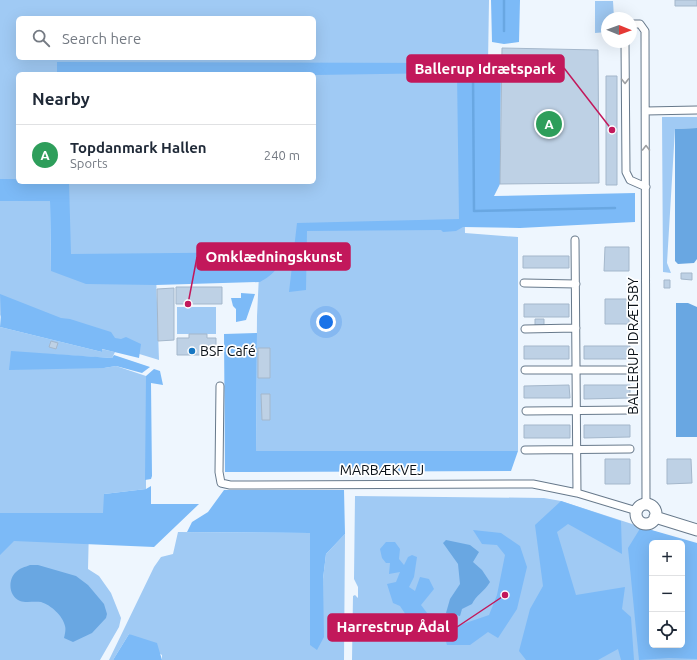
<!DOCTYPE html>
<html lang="en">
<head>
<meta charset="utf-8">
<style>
  :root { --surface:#fff; --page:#f6f6f7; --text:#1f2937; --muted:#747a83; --line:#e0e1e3; --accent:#1576c2 }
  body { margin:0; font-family:Ubuntu,sans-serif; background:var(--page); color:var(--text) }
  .controls { position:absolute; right:12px; bottom:12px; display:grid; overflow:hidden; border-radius:6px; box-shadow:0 4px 16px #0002 }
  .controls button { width:36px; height:36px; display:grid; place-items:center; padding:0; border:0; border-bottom:1px solid var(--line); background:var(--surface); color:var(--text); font:20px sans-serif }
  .compass { position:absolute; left:601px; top:12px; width:36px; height:36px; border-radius:50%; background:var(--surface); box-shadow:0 4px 16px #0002; rotate:91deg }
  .you { position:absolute; left:326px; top:322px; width:14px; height:14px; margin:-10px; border:3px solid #fff; border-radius:50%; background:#1a73e8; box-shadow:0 0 0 6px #1a73e833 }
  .badge { display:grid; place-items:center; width:26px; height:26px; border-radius:50%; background:var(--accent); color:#fff; font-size:13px; font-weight:700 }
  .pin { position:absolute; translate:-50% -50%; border:2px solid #fff; box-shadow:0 1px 4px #0006 }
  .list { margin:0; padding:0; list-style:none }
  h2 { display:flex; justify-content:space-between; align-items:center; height:52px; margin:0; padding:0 16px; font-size:17px }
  h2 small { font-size:13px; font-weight:400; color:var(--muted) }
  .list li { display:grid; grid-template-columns:26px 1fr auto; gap:12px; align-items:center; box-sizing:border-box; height:60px; padding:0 16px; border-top:1px solid var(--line) }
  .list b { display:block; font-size:15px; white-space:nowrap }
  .list p { margin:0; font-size:13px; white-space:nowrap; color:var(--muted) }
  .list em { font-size:13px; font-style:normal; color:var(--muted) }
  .icon { flex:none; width:22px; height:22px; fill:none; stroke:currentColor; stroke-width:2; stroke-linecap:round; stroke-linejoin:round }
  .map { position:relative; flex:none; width:697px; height:660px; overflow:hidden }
  .search { position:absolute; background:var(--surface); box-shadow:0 4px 16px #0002; left:16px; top:16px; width:300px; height:44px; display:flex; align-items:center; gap:10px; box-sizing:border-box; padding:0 14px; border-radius:6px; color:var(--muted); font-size:15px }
  .panel { position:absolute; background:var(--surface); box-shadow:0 4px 16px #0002; left:16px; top:72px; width:300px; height:112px; border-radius:6px }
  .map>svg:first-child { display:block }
  .green { fill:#a0caf4; fill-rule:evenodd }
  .forest { fill:#7cbaf7; fill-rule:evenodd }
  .water { fill:#69a7e2 }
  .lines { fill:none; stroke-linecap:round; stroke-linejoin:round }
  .stream { stroke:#69a7e2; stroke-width:2.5 }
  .building { fill:#bed1e5; stroke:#a4b7cb }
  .street-casing { stroke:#67798b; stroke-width:9 }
  .secondary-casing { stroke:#67798b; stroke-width:13 }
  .street { stroke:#fff; stroke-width:7 }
  .secondary { stroke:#fff; stroke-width:11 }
  .oneway { stroke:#9d9fa2 }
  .poi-dot { fill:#1576c2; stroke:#fff; stroke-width:1.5 }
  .labels { text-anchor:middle; stroke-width:3.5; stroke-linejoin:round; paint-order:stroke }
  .street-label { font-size:14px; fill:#091017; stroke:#fff }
  .poi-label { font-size:14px; fill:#091017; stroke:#fff; text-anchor:start }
  .leader { fill:none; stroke:#c2185b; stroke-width:1.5 }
  .callout-dot { fill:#c2185b; stroke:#fff; stroke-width:1.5 }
  .callout { fill:#c2185b; stroke:#c2185b; stroke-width:1.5 }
  .callout-label { font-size:15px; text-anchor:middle; font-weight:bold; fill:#fff }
</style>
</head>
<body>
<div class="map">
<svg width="697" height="660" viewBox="0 0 697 660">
  <rect width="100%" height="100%" fill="#eef6fe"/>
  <path class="green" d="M0 0H489L488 63 462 64 465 233 518 237V451H256L257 316 260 254 62 257 58 200 0 198ZM18 18H314V58H18ZM18 74H314V182H18Z
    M595 1H613L614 18H607V32L595 33Z
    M662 117H697V128L675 129 667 263 671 273 663 272Z
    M0 201H50L51 271 156 274 159 360 2 312 0 317Z
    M177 307H216V334H177Z
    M0 327 102 352 101 349 115 352 112 358 11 352 104 368 116 366 146 376V489L104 494V513H0Z
    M355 496 544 498 561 501 697 545V660H352L353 596 355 595 358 598V587L354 579ZM652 543H682V645H652Z
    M0 523 89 527 88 569 99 576 111 593 121 618 119 627 100 660H0Z
    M178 532 310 533V645L323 579 326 554 345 534 344 660H162V655L129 634 113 660H109L154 567 161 557 173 554Z"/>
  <path class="forest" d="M491 0H520L519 42 504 44 492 42Z
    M57 62 451 63 448 73 314 75 57 74Z
    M460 63 501 64 500 184 494 196 635 193V222L520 228 463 227 456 231 443 232 441 230 307 231 306 290 289 292 297 223 459 219 457 73Z
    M0 179H18V182H69L71 254 281 252C279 269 274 274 260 282L156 285 86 284 51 271 50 201H0Z
    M241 293 255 294 246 320 236 322V309L233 306 231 298H241Z
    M0 294 61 318 70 319 111 332 115 338 121 339 126 337 141 344 139 358 102 349V352L0 327 1 313Z
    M257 333 256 451H518L511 471 225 472 224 334Z
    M11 351 112 358 114 355 150 367 142 373 116 366 104 368 9 370Z
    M154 369 160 371 163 385 151 383 152 476 151 479 145 480 146 376Z
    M151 486V504H199L154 547 14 541 0 555V513H103L104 494 146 489Z
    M224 490H344L345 534 326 554 323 579 324 637 317 650 310 645V533L187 532 192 522 208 512Z
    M561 501 621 521 622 554 568 524 557 532 576 595 625 587 622 609 631 617 634 660H621L618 649 598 660H526L519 651 530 609 543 586 535 525Z
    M641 527 697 543V659L669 658 639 660 628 548ZM652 543H682V645H652Z
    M473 530 501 533 520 546 527 567 517 609 498 638 488 632 470 645H447L445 638V630L489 615 497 595 505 555 497 545 482 544Z
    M386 542H395L400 549 399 559 404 565 408 557 412 555 417 557 414 577 409 587 415 591 420 577 429 579 434 589 421 605 427 613 439 614 437 625 440 631 439 641 419 642 413 635 416 630 400 606 393 603 387 584 396 582 400 572 389 574 390 563H386L382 558 380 549Z
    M129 634 157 643 162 660H113Z"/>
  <path class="water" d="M697 128V259L694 263 678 264 675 261V129Z
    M676 303H688L697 307V437H676Z
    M446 540 470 545 479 552 473 562 482 570 490 582C484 592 476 595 472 604L462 609 460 616 446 613 450 599 460 584 458 564 443 543Z
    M30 565H38L76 576 88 585 104 604 107 614 106 618 92 633 73 642 64 638C65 634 66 629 65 626 63 616 51 605 41 602 34 601 26 603 20 601 8 596 8 579 16 572 20 568 25 567 30 565Z"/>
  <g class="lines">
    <path class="stream" d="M504 31V0
      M485 74H473L474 211 615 208"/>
  </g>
  <path class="building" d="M675 0H697V6H675Z
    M502 48 598 50 599 183 500 184Z
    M606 76H617V185H606Z
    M605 247H629V271H604Z
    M523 256H569V268H523Z
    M681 273H692V280L681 279Z
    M664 280H670V288H664Z
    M176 287H222V304H176Z
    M174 288V340L158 341 157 289Z
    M605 299H629V324H605Z
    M524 304H569V317H524Z
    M318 319H335V326L318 324Z
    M535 319H544V325H535Z
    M189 334H207V338H216V355H177V338H189Z
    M51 341 58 343 56 349 49 347Z
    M524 346H569V359H524Z
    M584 346H630L629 359H584Z
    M258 348H270V378H258Z
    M569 385 570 398H524V386Z
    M584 385H630V398L584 399Z
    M261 394H270V420H262Z
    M524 425H570V438H524Z
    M584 425H630V437L584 438Z
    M605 459H630V484H605Z
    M667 459H691L692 483 667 484Z"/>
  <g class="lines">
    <g class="street-casing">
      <path id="street" d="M631 24H640L645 31 646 505
        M625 42 626 172 630 180 646 187
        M646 111 697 110
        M575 240 577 493
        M524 283 576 284
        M525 329 576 328
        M525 370H631
        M220 386 219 472 221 483 230 485 533 484 577 493 637 511
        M526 411 631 410
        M525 450 630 449"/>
    </g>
    <g class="secondary-casing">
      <path id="secondary" d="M636 514a10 10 0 1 1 20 0a10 10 0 1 1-20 0Z
        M655 517 697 530"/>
    </g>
    <use href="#street" class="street"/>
    <use href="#secondary" class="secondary"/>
  </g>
  <defs><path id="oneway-chevron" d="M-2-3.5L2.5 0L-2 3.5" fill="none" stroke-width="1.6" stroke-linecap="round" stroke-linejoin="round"/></defs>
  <g class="oneway">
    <use href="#oneway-chevron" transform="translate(625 81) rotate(89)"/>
    <use href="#oneway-chevron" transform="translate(646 148) rotate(-90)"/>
  </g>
  <circle class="poi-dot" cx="192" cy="351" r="4"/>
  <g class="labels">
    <g class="street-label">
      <text transform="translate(633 346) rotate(-90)" y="5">BALLERUP IDRÆTSBY</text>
      <text x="382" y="475">MARBÆKVEJ</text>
    </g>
    <g class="poi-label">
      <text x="200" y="356">BSF Café</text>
    </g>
  </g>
  <path class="leader" d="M612 130L564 68M188 304L197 257M505 595L457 627"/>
  <g class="callout-dot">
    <circle cx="612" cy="130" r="4"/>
    <circle cx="188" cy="304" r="4"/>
    <circle cx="505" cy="595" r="4"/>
  </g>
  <g class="callout">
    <rect x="407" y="55" width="157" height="27" rx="4"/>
    <rect x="197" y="243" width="153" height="27" rx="4"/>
    <rect x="328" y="614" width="129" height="27" rx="4"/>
  </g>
  <g class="callout-label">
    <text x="485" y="74">Ballerup Idrætspark</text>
    <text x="274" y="262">Omklædningskunst</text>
    <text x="393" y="632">Harrestrup Ådal</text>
  </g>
</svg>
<div class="controls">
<button>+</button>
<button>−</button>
<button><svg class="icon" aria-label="locate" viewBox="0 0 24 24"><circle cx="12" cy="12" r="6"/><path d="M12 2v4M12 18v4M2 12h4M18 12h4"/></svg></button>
</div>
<svg class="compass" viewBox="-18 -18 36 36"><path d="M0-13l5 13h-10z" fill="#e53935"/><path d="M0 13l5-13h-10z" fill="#747a83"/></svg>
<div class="you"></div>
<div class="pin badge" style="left:549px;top:124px;background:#2e9e5b">A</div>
<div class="search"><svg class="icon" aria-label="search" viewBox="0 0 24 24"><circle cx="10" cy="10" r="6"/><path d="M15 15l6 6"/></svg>Search here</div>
<section class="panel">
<h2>Nearby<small></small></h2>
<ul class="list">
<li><span class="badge" style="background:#2e9e5b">A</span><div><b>Topdanmark Hallen</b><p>Sports</p></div><em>240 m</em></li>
</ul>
</section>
</div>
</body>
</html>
